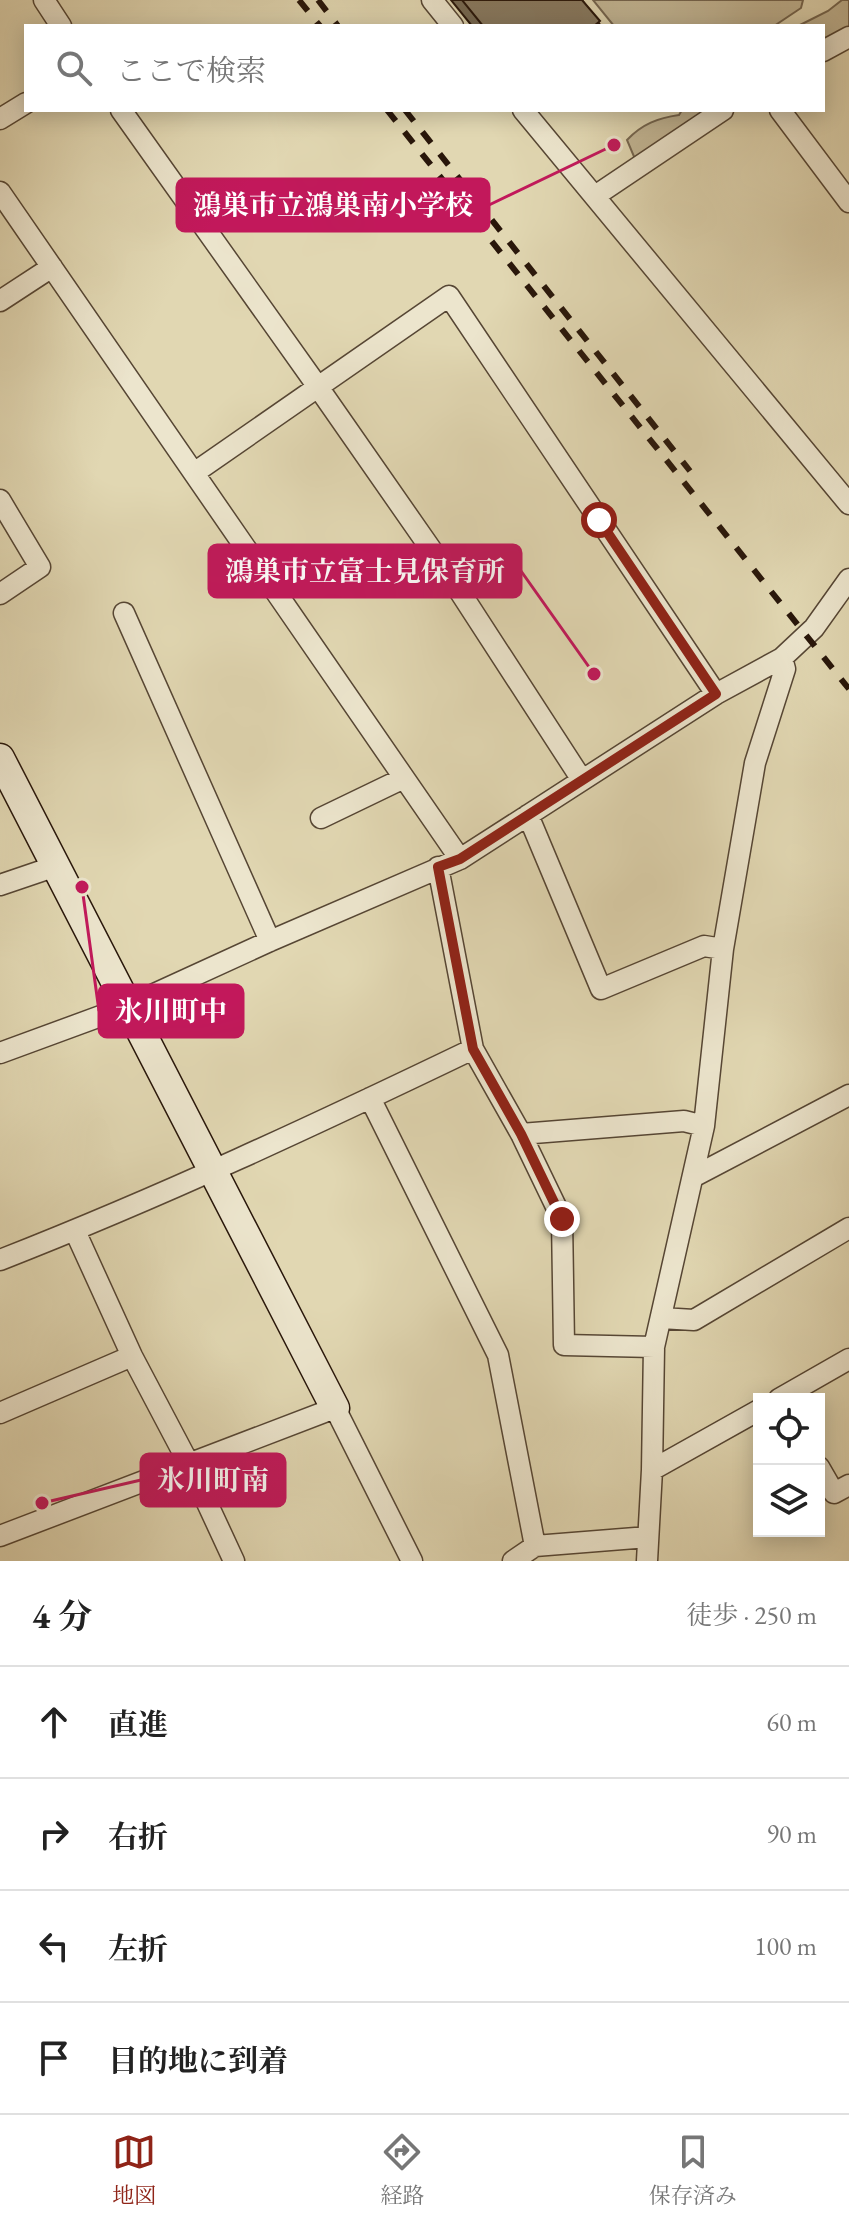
<!DOCTYPE html>
<html lang="ja">
<head>
<meta charset="utf-8">
<style>
  :root { --surface:#fff; --page:#f6f6f6; --text:#222; --muted:#767676; --line:#e0e0e0; --accent:#8f2418 }
  body { margin:0; font-family:"EB Garamond","Noto Serif JP",serif; background:var(--page); color:var(--text) }
  .controls { position:absolute; right:24px; bottom:24px; display:grid; overflow:hidden; border-radius:0px; box-shadow:0 4px 20px #0003 }
  .controls button { width:72px; height:72px; display:grid; place-items:center; padding:0; border:0; border-bottom:2px solid var(--line); background:var(--surface); color:var(--text); font:40px sans-serif }
  .stop { position:absolute; width:24px; height:24px; margin:-18px; border:6px solid #8f2418; border-radius:50%; background:#fff }
  .stop.end { background:#8f2418; border-color:#fff; box-shadow:0 2px 8px #0008 }
  .list { margin:0; padding:0; list-style:none }
  h2 { display:flex; justify-content:space-between; align-items:center; height:104px; margin:0; padding:0 32px; font-size:34px }
  h2 small { font-size:26px; font-weight:400; color:var(--muted) }
  .list li { display:grid; grid-template-columns:52px 1fr auto; gap:24px; align-items:center; box-sizing:border-box; height:112px; padding:0 32px; border-top:2px solid var(--line) }
  .list b { display:block; font-size:30px; white-space:nowrap }
  .list em { font-size:26px; font-style:normal; color:var(--muted) }
  .icon { flex:none; width:44px; height:44px; fill:none; stroke:currentColor; stroke-width:2; stroke-linecap:round; stroke-linejoin:round }
  .map { position:relative; flex:none; width:849px; height:1561px; overflow:hidden }
  .search { position:absolute; background:var(--surface); box-shadow:0 4px 20px #0003; left:24px; right:24px; top:24px; height:88px; display:flex; align-items:center; gap:20px; box-sizing:border-box; padding:0 28px; border-radius:0px; color:var(--muted); font-size:30px }
  .sheet { height:552px; background:var(--surface) }
  nav { display:flex; justify-content:space-around; align-items:center; box-sizing:border-box; height:112px; border-top:2px solid var(--line); background:var(--surface); font-size:22px; color:var(--muted) }
  nav a { display:grid; justify-items:center; gap:4px }
  nav .on { color:var(--accent) }
  .map>svg:first-child { display:block }
  .green { fill:#c2b695; stroke:#756650; stroke-width:2 }
  .lines { fill:none; stroke-linecap:round; stroke-linejoin:round }
  .street-casing { stroke:#564634; stroke-width:23 }
  .secondary-casing { stroke:#28160a; stroke-width:31 }
  .street { stroke:#ece5cd; stroke-width:20 }
  .secondary { stroke:#ece5cd; stroke-width:28 }
  .rail { stroke:#28160a; stroke-width:6; stroke-dasharray:14 14; stroke-linecap:butt }
  .wall { fill:#756953; stroke:#28160a; stroke-width:2 }
  .building { fill:#887a61; stroke:#28160a; stroke-width:2 }
  .route { stroke:#8f2418; stroke-width:10 }
  .leader { fill:none; stroke:#c2185b; stroke-width:3 }
  .callout-dot { fill:#c2185b; stroke:#ece5cd; stroke-width:3 }
  .callout { fill:#c2185b; stroke:#c2185b; stroke-width:3 }
  .callout-label { font-size:28px; text-anchor:middle; font-weight:bold; fill:#fff }
</style>
</head>
<body>
<div class="map">
<svg width="849" height="1561" viewBox="0 0 849 1561">
  <rect width="100%" height="100%" fill="#e1d7b2"/>
  <filter id="stains"><feTurbulence type="fractalNoise" baseFrequency=".0025" numOctaves="4"/><feColorMatrix values="0 0 0 0 .2 0 0 0 0 .09 0 0 0 0 .02 0 0 0 .5 -.17"/></filter>
  <radialGradient id="worn" r=".72"><stop offset=".6" stop-color="#630" stop-opacity="0"/><stop offset="1" stop-color="#630" stop-opacity=".3"/></radialGradient>
  <path class="green" d="M593 0H803L801 8 774 26H614Z
    M842 0H849V26L823 44V26H798L828 11Z
    M682 110H715L635 159 627 140C642 124 658 118 679 115Z"/>
  <g class="lines">
    <g class="street-casing">
      <path id="street" d="M44 0 61 26
        M432 0 453 26
        M823 51 849 37
        M121 110 318 387 449 575 582 780
        M523 110 849 504
        M780 110 849 202
        M0 119 26 103
        M0 192 460 859
        M595 196 723 110
        M0 301 52 267
        M194 473 449 296 716 694
        M0 500 40 567 0 594
        M124 613 270 941
        M528 815 601 989 704 946 723 949
        M321 818 404 778
        M0 885 56 866
        M473 1049 521 1134 562 1219 564 1345 654 1347
        M0 1053 128 1006 270 941 460 859 716 694 782 658 814 628 849 579
        M370 1098 498 1355 535 1546
        M521 1134 684 1121 704 1126
        M693 1177 849 1095
        M75 1231 132 1356 189 1464 234 1561
        M0 1260C161 1197 317 1124 473 1049L438 867
        M661 1318 694 1320 849 1228
        M779 1399 849 1359
        M0 1413 132 1356
        M819 1467 834 1493 849 1485
        M652 1470 759 1410
        M0 1536 335 1408 412 1561
        M513 1561 535 1546 648 1537
        M647 1561 652 1470 654 1347 704 1126 723 949 755 763 785 669 782 658"/>
    </g>
    <g class="secondary-casing">
      <path id="secondary" d="M0 758 335 1408"/>
    </g>
    <use href="#street" class="street"/>
    <use href="#secondary" class="secondary"/>
    <path class="rail" d="M299 0 320 26
      M318 0 338 26
      M387 110 849 689
      M405 110 690 471"/>
  </g>
  <path class="wall" d="M451 0H582L601 26H472Z"/>
  <path class="building" d="M462 0H582L600 21 594 26H483Z"/>
  <g class="lines">
    <path class="route" d="M562 1219 521 1134 473 1049 438 867 460 859 716 694 599 520"/>
  </g>
  <path class="leader" d="M614 145L489 205M594 674L521 571M82 887L99 1011M42 1503L141 1480"/>
  <g class="callout-dot">
    <circle cx="614" cy="145" r="8"/>
    <circle cx="594" cy="674" r="8"/>
    <circle cx="82" cy="887" r="8"/>
    <circle cx="42" cy="1503" r="8"/>
  </g>
  <g class="callout">
    <rect x="177" y="179" width="312" height="52" rx="8"/>
    <rect x="209" y="545" width="312" height="52" rx="8"/>
    <rect x="99" y="985" width="144" height="52" rx="8"/>
    <rect x="141" y="1454" width="144" height="52" rx="8"/>
  </g>
  <g class="callout-label">
    <text x="333" y="215">鴻巣市立鴻巣南小学校</text>
    <text x="365" y="581">鴻巣市立富士見保育所</text>
    <text x="171" y="1021">氷川町中</text>
    <text x="213" y="1490">氷川町南</text>
  </g>
  <rect width="100%" height="100%" filter="url(#stains)"/>
  <rect width="100%" height="100%" fill="url(#worn)"/>
</svg>
<div class="controls">
<button><svg class="icon" aria-label="locate" viewBox="0 0 24 24"><circle cx="12" cy="12" r="6"/><path d="M12 2v4M12 18v4M2 12h4M18 12h4"/></svg></button>
<button><svg class="icon" aria-label="layers" viewBox="0 0 24 24"><path d="M12 4l9 5-9 5-9-5zM3 14l9 5 9-5"/></svg></button>
</div>
<div class="stop" style="left:599px;top:520px"></div>
<div class="stop end" style="left:562px;top:1219px"></div>
<div class="search"><svg class="icon" aria-label="search" viewBox="0 0 24 24"><circle cx="10" cy="10" r="6"/><path d="M15 15l6 6"/></svg>ここで検索</div>
</div>
<section class="sheet">
<h2>4 分<small>徒歩 · 250 m</small></h2>
<ul class="list">
<li><svg class="icon" aria-label="ahead" viewBox="0 0 24 24"><path d="M12 20V5M6 11l6-6 6 6"/></svg><div><b>直進</b></div><em>60 m</em></li>
<li><svg class="icon" aria-label="right" viewBox="0 0 24 24"><path d="M7 20v-9h11M14 6l5 5-5 5"/></svg><div><b>右折</b></div><em>90 m</em></li>
<li><svg class="icon" aria-label="left" viewBox="0 0 24 24"><path d="M17 20v-9H6M10 6l-5 5 5 5"/></svg><div><b>左折</b></div><em>100 m</em></li>
<li><svg class="icon" aria-label="arrive" viewBox="0 0 24 24"><path d="M6 21V4h12l-3 4 3 4H6"/></svg><div><b>目的地に到着</b></div></li>
</ul>
</section>
<nav>
<a class="on"><svg class="icon" aria-label="map" viewBox="0 0 24 24"><path d="M3 6l6-2 6 2 6-2v14l-6 2-6-2-6 2zM9 4v14M15 6v14"/></svg>地図</a>
<a><svg class="icon" aria-label="directions" viewBox="0 0 24 24"><path d="M12 3l9 9-9 9-9-9zM9 14v-3h6M13 9l2 2-2 2"/></svg>経路</a>
<a><svg class="icon" aria-label="saved" viewBox="0 0 24 24"><path d="M7 4h10v16l-5-4-5 4z"/></svg>保存済み</a>
</nav>
</body>
</html>
